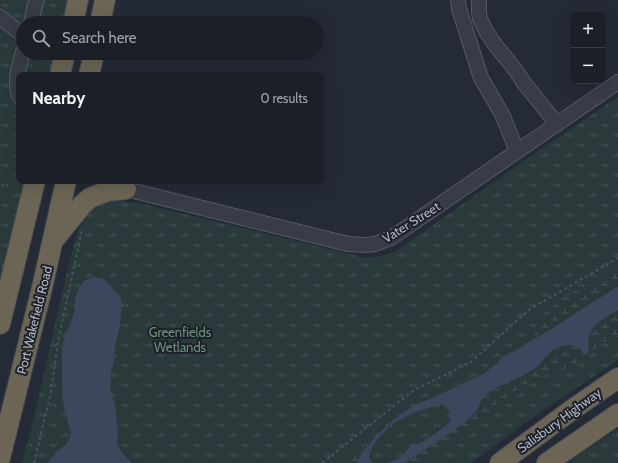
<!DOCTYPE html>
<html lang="en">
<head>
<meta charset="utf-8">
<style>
  :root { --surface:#1b2028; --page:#282d34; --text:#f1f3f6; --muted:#a0a3a8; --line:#393e45 }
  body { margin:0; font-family:Cabin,sans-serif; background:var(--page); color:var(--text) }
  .controls { position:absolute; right:12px; top:12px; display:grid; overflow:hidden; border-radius:8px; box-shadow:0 4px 16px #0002 }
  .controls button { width:36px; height:36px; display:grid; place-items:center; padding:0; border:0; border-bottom:1px solid var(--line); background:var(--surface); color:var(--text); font:20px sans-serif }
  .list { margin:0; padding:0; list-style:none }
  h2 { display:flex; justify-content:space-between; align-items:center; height:52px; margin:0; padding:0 16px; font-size:17px }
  h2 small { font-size:13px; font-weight:400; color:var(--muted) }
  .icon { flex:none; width:22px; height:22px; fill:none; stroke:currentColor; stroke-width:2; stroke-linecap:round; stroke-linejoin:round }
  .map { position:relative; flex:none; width:618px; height:463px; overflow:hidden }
  .search { position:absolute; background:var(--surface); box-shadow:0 4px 16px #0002; left:16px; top:16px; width:308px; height:44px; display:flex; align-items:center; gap:10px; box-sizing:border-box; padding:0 14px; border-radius:22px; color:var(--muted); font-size:15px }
  .panel { position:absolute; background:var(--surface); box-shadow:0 4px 16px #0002; left:16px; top:72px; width:308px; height:112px; border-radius:8px }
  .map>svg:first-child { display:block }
  .grass { fill:url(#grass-tufts) }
  .wetland { fill:url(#wetland-marsh) }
  .water { fill:#3b475d }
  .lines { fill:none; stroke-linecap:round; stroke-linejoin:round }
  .minor-casing { stroke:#555a65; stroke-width:16 }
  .highway-casing { stroke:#424752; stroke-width:22 }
  .path { stroke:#475559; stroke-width:2; stroke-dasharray:3 3; stroke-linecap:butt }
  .minor { stroke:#373c47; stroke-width:14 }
  .highway { stroke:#6c6555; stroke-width:20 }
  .labels { text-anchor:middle; stroke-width:4; stroke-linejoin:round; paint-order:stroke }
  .street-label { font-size:13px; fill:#b2b7c3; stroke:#1d212c }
  .park-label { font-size:13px; fill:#6c9178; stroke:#1d212c }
</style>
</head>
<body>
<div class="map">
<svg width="618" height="463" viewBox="0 0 618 463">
  <defs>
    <pattern id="grass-tufts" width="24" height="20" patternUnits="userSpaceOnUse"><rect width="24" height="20" fill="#2a3a3b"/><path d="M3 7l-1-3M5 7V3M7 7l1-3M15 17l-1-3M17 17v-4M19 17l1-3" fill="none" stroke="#465456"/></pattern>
    <pattern id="wetland-marsh" width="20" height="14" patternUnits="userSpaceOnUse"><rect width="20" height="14" fill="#2a3a3b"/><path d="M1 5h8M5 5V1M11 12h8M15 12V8" fill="none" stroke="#465456"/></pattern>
  </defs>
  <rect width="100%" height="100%" fill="#242a36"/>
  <path class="grass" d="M0 0H78L73 23H23V53H65L60 75H19V181H35L0 324Z
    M618 97V360L545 409 471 463H22L34 417 67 271 78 231 91 210 117 200 143 204 362 257H378L396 251 524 161Z
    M618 429V463H567Z"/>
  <path class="wetland" d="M618 271V287L585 307 550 330 532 340 541 316 561 299 577 290 609 274Z
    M618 310V336L604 342 589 352C589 348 588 343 588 339 591 323 606 318 618 310Z
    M570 345 579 348 585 355 572 366 534 379 517 390 496 404 488 413 461 436 424 463H405L444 437 476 412 482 398 492 390 524 375 537 367 549 353 557 347Z
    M367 446 362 453 356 463H337L345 457Z"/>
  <path class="water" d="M93 277 104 279 119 295 122 302 120 325 115 348 114 361 111 372 110 388 115 404 118 434 117 444 122 453 132 463H48L56 452 67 444 71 434 63 403 62 392V354L63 343 75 310V299L78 289 84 281Z
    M618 287V310C606 318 591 323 588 339 588 343 589 348 589 352L585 355 579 348 570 345 557 347 549 353 537 367 524 375 492 390 482 399 476 412 464 423 444 437 405 463H387L404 456 406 451 410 448 411 445 421 443 446 426 450 421C451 412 449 408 441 404L413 413 392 424 376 441 371 450 369 457 372 463H356L362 453 377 435 393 420 414 405 430 399 483 374 496 364 503 356 518 349 532 340 550 330 585 307Z"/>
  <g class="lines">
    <g class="minor-casing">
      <path id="minor" d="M458 0 459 9 481 78 502 114 517 151
        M479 0V12L480 19 487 33 496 46 514 68 524 83 557 124
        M0 17 23 35
        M31 23 35 5 37 0
        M19 96C14 81 19 66 23 52
        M126 189 348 244 364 245 375 244 391 238 618 82"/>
    </g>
    <g class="highway-casing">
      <path id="highway" d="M73 23 78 0
        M100 23 105 0
        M60 75 65 53
        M89 75 94 53
        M56 237 83 204 90 198 108 191 126 189
        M0 324 35 181
        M0 458 42 288 66 181
        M500 463 573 409 618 378
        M547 463 618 414"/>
    </g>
    <path class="path" d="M34 463 51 392 58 341 82 230
      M322 463 414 390 471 362 530 309 618 258"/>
    <use href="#minor" class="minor"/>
    <use href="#highway" class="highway"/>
  </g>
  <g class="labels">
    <g class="street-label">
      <text transform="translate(411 222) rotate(-32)" y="5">Vater Street</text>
      <text transform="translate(34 320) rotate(-76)" y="5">Port Wakefield Road</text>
      <text transform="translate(559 420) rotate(-36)" y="5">Salisbury Highway</text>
    </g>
    <g class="park-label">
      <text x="180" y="337">Greenfields<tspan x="180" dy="15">Wetlands</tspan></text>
    </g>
  </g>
</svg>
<div class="controls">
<button>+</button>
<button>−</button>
</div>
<div class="search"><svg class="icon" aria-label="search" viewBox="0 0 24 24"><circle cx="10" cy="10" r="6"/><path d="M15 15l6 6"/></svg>Search here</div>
<section class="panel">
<h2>Nearby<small>0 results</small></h2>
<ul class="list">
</ul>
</section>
</div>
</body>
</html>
